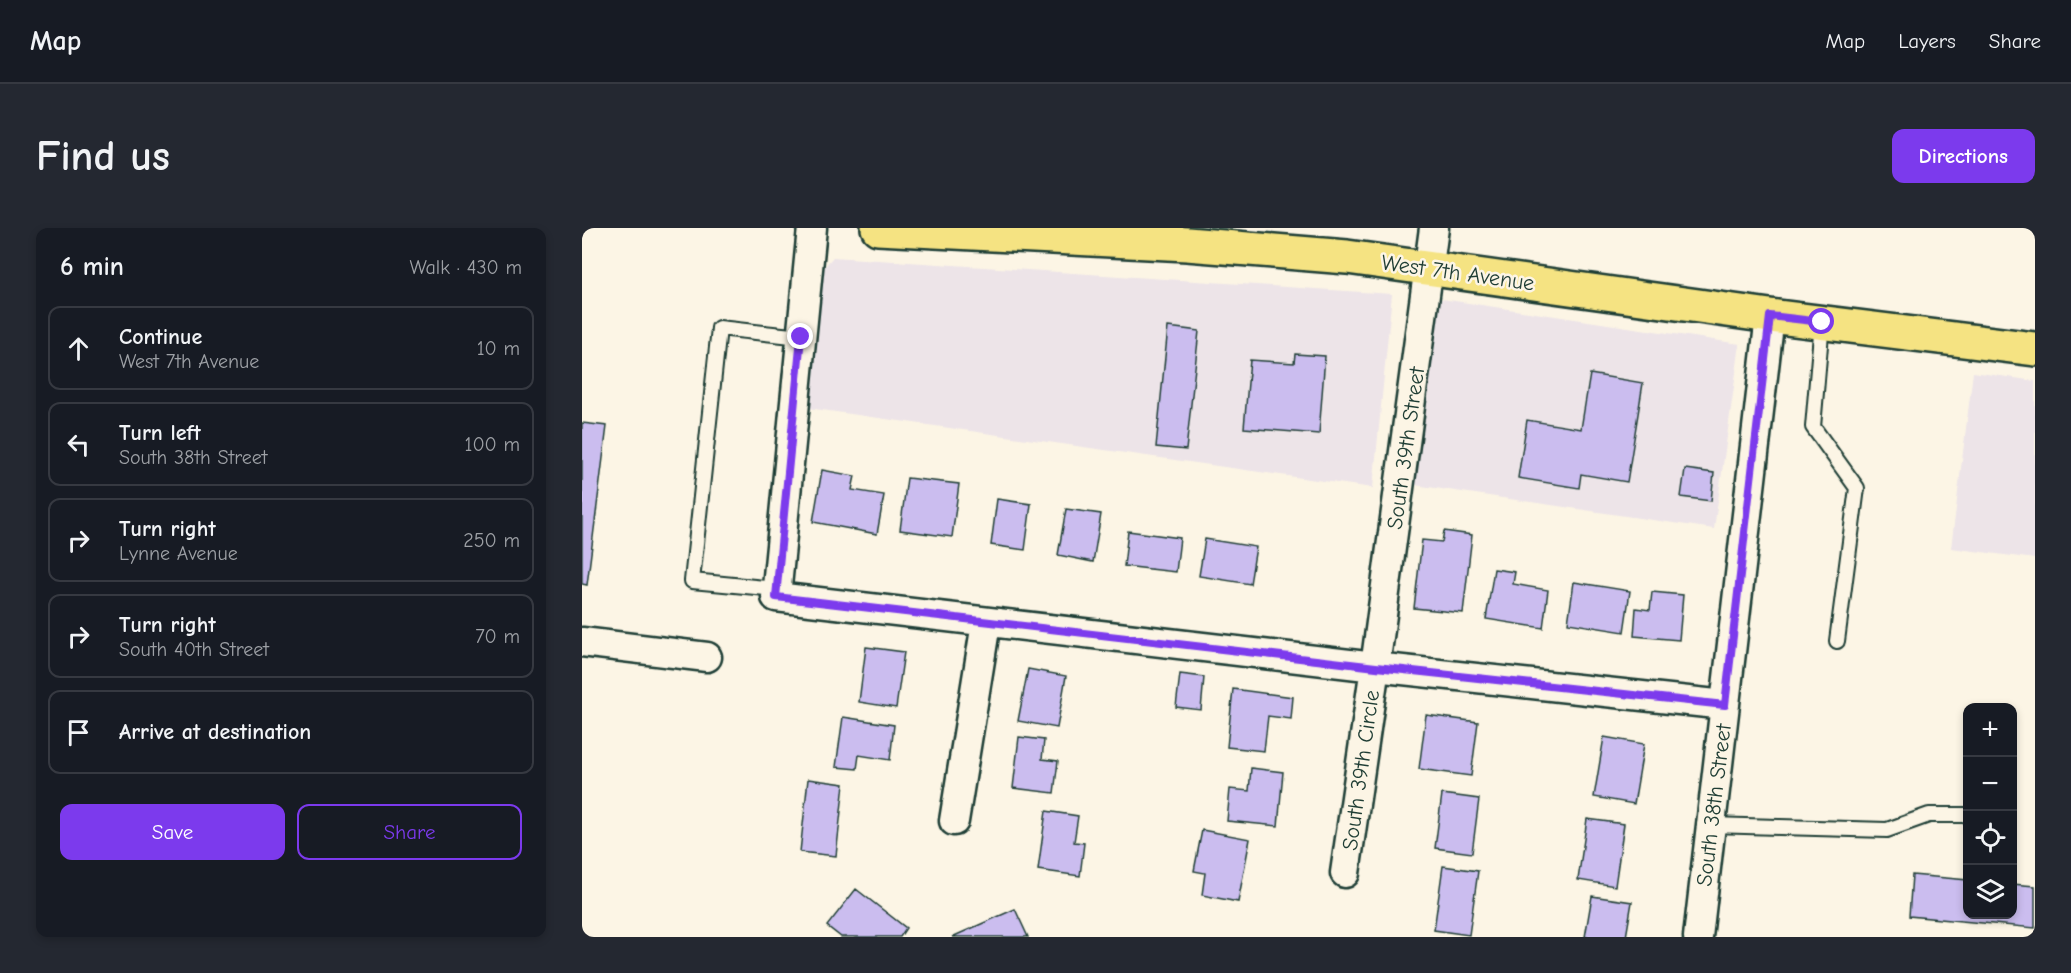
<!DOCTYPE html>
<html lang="en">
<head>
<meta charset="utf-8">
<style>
  :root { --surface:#171b24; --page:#242831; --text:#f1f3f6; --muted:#9ea1a6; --line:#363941; --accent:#7c3aed }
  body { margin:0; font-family:"Comic Neue",sans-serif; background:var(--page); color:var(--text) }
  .controls { position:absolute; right:18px; bottom:18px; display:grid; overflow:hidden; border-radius:12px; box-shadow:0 3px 9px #0003 }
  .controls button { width:54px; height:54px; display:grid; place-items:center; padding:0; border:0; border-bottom:2px solid var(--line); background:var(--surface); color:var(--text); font:30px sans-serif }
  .stop { position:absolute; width:18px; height:18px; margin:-14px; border:4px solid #7c3aed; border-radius:50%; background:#fff }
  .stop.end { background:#7c3aed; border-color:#fff; box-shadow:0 2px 6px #0008 }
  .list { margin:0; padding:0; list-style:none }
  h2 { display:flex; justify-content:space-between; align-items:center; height:78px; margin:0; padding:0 24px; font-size:26px }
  h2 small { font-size:20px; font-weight:400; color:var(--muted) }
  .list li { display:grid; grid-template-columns:39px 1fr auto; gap:18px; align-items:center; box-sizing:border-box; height:84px; margin:0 12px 12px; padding:0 12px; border:2px solid var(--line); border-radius:12px }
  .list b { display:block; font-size:22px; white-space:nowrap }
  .list p { margin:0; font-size:20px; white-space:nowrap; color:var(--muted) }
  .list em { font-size:20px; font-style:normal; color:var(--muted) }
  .actions { display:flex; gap:12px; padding:18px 24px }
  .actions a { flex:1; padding:14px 0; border:2px solid var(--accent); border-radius:12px; text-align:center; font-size:21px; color:var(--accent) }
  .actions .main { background:var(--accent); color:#fff }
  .icon { flex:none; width:33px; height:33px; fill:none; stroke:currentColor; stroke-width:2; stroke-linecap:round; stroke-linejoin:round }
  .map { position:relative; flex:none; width:1453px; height:709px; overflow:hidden; border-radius:12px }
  header { display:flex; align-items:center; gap:36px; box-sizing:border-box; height:84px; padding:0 30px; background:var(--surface); border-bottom:2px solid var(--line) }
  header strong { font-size:28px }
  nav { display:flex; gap:33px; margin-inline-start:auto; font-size:21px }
  .intro { display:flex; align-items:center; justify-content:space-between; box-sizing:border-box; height:144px; padding:0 36px }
  h1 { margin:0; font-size:42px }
  .button { padding:15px 27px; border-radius:12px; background:var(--accent); color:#fff; font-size:21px; font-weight:700 }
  main { display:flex; gap:36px; padding:0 36px }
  aside { flex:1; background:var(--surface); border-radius:12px; box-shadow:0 3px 9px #0003 }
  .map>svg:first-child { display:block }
  .built { fill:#ede4e8 }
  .building { fill:#cbbdef; stroke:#1f3d34; stroke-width:1.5 }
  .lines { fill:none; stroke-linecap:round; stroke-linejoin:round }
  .service-casing { stroke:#1f3d34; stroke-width:18 }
  .minor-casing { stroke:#1f3d34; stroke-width:33 }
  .primary-casing { stroke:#1f3d34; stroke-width:38 }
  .service { stroke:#fcf5e5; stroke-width:14 }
  .minor { stroke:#fcf5e5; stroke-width:28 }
  .primary { stroke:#f5e382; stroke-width:33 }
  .route { stroke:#7c3aed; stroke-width:8 }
  .labels { text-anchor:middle; stroke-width:5; stroke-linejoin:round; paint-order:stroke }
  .street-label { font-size:22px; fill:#1f3d34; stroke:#fcf5e5 }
</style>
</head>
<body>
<header>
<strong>Map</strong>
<nav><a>Map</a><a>Layers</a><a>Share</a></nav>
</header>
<div class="intro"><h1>Find us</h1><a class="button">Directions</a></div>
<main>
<aside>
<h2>6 min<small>Walk · 430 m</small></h2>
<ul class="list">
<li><svg class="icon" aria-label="ahead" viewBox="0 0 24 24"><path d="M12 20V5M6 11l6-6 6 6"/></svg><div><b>Continue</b><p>West 7th Avenue</p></div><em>10 m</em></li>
<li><svg class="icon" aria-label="left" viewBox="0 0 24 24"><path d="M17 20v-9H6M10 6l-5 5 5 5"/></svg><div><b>Turn left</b><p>South 38th Street</p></div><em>100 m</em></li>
<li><svg class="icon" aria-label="right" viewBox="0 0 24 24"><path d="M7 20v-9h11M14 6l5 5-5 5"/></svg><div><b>Turn right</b><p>Lynne Avenue</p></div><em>250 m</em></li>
<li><svg class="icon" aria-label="right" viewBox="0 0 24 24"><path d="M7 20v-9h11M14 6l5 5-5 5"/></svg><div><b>Turn right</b><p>South 40th Street</p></div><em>70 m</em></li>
<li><svg class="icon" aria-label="arrive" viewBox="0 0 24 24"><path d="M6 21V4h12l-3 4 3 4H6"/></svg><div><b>Arrive at destination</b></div></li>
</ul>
<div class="actions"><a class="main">Save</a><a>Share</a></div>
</aside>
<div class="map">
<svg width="1453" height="709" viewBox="0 0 1453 709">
  <rect width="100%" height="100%" fill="#fcf5e5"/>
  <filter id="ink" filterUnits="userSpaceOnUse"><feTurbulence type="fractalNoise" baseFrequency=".0167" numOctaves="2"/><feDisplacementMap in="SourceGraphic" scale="12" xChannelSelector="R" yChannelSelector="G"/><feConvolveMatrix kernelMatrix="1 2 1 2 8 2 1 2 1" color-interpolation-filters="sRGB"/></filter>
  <g filter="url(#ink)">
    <path class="built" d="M251 29 810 66 791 260 226 180 237 45Z
      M853 70 1158 116 1132 301 826 256Z
      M1391 144 1453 153V331L1369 320Z"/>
    <path class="building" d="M586 99 617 103 604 222 574 219Z
      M713 126 743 128 737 206 662 200 668 132 712 135Z
      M1008 146 1061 155 1045 254 999 246 997 260 936 250 945 192 999 201Z
      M0 195 25 198 5 357 0 356Z
      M1103 241 1132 245 1129 273 1099 269Z
      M240 242 273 248 270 262 302 267 295 306 231 294Z
      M325 250 377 256 370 309 318 302Z
      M415 271 449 276 443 322 409 317Z
      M484 281 519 286 511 334 476 327Z
      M546 303 598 310 594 344 542 338Z
      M862 303 890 307 881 385 832 380 840 312 860 314Z
      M623 311 674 319 668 356 617 348Z
      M912 341 933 344 931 356 966 362 961 400 904 391Z
      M992 354 1048 363 1042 404 986 395Z
      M1070 364 1101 367 1097 412 1052 408 1054 380 1068 382Z
      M284 419 322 424 314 480 277 474Z
      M446 441 484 448 475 500 436 493Z
      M598 446 622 449 619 482 594 479Z
      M651 461 711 469 709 491 686 488 682 523 645 519Z
      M844 487 896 494 889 548 837 541Z
      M261 489 312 497 308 532 277 527 275 541 254 539Z
      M437 509 462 512 460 531 476 533 472 565 431 560Z
      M1022 509 1062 516 1052 576 1012 569Z
      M669 540 701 544 696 598 645 593 648 561 667 563Z
      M226 551 262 556 254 628 218 624Z
      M860 566 897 571 890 625 853 620Z
      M464 583 496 588 492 614 502 615 498 648 456 642Z
      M1005 591 1042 596 1033 658 996 652Z
      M620 602 668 611 656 674 620 667 623 645 612 643Z
      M861 638 896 643 887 707 852 702Z
      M1330 647 1386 652V686H1430V656L1453 658V700L1327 688Z
      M274 661 324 700 318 709H259L245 698Z
      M1010 668 1050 674 1044 709H1003Z
      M433 681 446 709H370Z"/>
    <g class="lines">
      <g class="service-casing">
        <path id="service" d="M1240 94 1231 199 1275 260 1255 413
          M195 361 110 353 137 100 219 109
          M1129 597 1305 602 1347 587H1386"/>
      </g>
      <g class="minor-casing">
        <path id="minor" d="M230 0 194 369 793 439 1143 477
          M0 414 125 429
          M372 593 404 395
          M763 645 793 439 852 0
          M1116 709 1188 88"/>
      </g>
      <g class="primary-casing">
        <path id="primary" d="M296 0 605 16 765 29 1188 88 1453 121"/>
      </g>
      <use href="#service" class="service"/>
      <use href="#minor" class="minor"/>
      <use href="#primary" class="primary"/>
    </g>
  </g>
  <g class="lines" filter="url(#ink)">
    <path class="route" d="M219 109 194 369 794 439 1143 477 1188 88 1240 94"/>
  </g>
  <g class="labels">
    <g class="street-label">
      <text transform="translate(876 44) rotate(8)" y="8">West 7th Avenue</text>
      <text transform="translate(823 220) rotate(-82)" y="8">South 39th Street</text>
      <text transform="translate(778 542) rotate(-82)" y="8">South 39th Circle</text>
      <text transform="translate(1131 577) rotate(-83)" y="8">South 38th Street</text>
    </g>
  </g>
</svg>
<div class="controls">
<button>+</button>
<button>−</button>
<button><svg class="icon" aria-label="locate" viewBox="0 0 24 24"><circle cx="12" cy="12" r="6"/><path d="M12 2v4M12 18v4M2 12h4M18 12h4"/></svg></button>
<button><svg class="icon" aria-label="layers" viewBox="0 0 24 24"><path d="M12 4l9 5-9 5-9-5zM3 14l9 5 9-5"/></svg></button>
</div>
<div class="stop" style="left:1240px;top:94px"></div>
<div class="stop end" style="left:219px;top:109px"></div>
</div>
</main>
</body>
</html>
